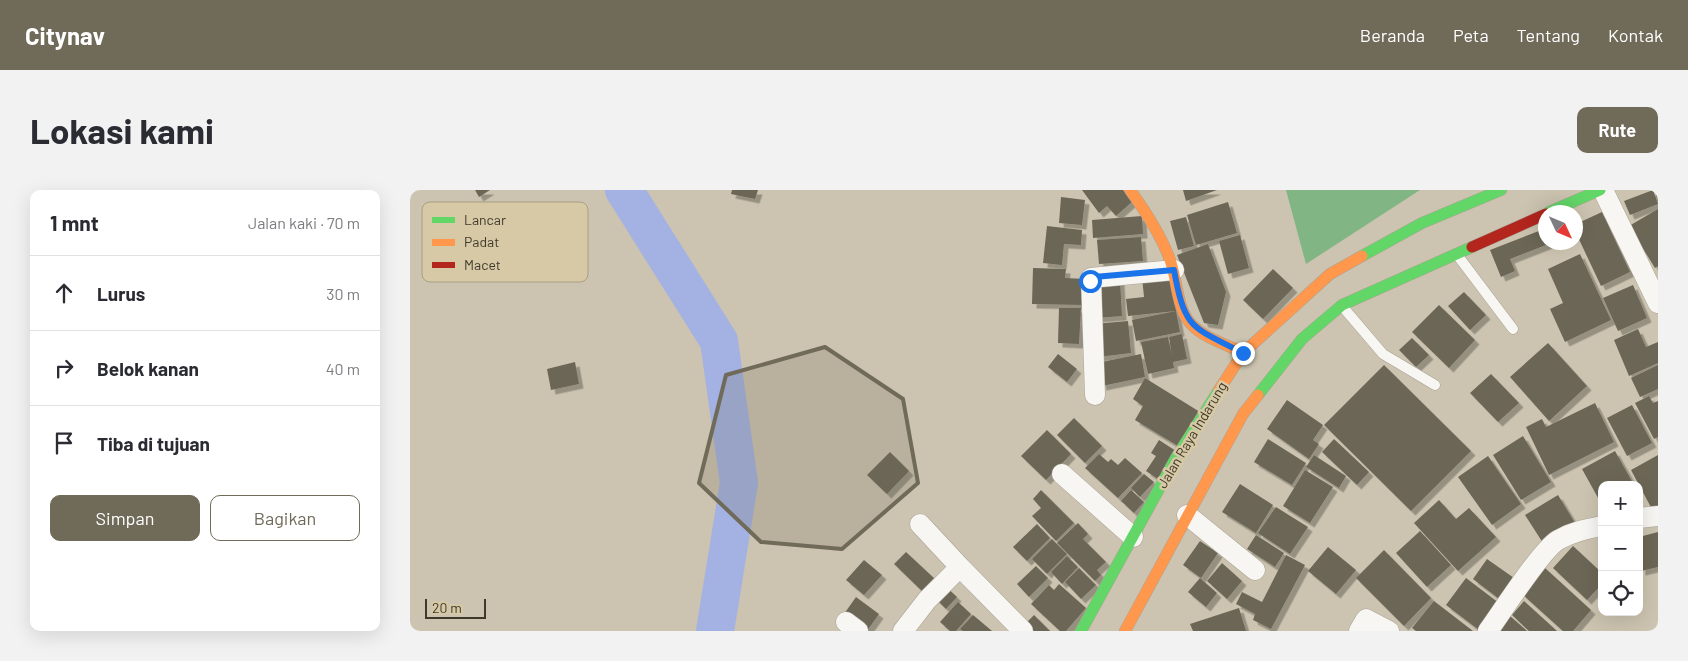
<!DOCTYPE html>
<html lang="id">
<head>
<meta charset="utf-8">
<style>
  :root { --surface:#fff; --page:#f2f2f3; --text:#2b2b33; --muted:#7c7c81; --line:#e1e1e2; --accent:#706a59 }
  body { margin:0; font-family:Barlow,sans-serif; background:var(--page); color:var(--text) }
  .controls { position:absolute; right:15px; bottom:15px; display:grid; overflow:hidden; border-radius:10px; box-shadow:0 5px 20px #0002 }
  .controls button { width:45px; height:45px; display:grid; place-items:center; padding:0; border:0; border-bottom:1px solid var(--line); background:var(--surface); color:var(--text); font:25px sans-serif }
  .compass { position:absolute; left:1128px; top:15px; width:45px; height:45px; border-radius:50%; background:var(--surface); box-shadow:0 5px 20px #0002; rotate:134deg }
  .scale { position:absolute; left:15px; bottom:12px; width:61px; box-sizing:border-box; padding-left:5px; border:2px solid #3e392a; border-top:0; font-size:14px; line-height:18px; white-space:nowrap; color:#3e392a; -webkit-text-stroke:4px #d7c9a5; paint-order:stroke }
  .stop { position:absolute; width:15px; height:15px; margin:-11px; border:4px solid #1a73e8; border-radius:50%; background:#fff }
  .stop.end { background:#1a73e8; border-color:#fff; box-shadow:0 1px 5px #0008 }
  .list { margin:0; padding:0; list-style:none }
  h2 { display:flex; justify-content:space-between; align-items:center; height:65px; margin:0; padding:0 20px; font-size:21px }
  h2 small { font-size:16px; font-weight:400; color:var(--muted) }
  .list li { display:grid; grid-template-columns:32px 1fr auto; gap:15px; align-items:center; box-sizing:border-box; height:75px; padding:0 20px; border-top:1px solid var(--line) }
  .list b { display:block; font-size:19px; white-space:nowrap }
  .list em { font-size:16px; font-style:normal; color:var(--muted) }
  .actions { display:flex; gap:10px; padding:15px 20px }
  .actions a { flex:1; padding:11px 0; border:1px solid var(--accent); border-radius:10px; text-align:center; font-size:18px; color:var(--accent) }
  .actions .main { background:var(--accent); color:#fff }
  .icon { flex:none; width:28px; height:28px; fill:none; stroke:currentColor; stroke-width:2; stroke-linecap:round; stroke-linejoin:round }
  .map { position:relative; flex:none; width:1248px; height:441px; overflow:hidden; border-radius:10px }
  header { display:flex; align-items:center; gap:30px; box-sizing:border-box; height:70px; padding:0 25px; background:var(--accent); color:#fff }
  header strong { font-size:24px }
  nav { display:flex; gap:28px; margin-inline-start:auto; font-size:18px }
  .intro { display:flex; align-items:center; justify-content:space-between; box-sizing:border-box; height:120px; padding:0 30px }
  h1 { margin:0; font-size:35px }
  .button { padding:12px 22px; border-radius:10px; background:var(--accent); color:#fff; font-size:18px; font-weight:700 }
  main { display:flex; gap:30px; padding:0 30px }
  aside { flex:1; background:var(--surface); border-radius:10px; box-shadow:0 5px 20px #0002 }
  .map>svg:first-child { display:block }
  .forest { fill:#81b583 }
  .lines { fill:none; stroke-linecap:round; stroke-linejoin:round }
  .river { stroke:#a3b2e2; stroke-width:38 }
  .building { fill:#6c6657; filter:url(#shadow) }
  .lane-casing { stroke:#a9a394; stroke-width:11 }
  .street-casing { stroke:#a9a394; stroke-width:21 }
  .fast-casing { stroke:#a9a394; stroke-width:12 }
  .slow-casing { stroke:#a9a394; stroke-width:12 }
  .jam-casing { stroke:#a9a394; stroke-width:12 }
  .lane { stroke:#f7f6f3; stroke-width:10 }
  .street { stroke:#f7f6f3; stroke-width:20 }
  .fast { stroke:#63d668; stroke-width:11 }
  .slow { stroke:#ff974d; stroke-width:11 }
  .jam { stroke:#b3261e; stroke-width:11 }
  .route { stroke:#1a73e8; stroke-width:6 }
  .marked { fill:#706a59; fill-opacity:0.2; stroke:#706a59; stroke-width:4; stroke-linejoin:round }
  .labels { text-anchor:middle; stroke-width:5; stroke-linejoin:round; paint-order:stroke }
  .street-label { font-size:14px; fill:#3e392a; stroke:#d7c9a5 }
  .key { fill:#d7c9a5; stroke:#a99e80; stroke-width:1 }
  .key-label { font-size:14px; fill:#3e392a }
</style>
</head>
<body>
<header>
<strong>Citynav</strong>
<nav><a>Beranda</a><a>Peta</a><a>Tentang</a><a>Kontak</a></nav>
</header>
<div class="intro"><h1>Lokasi kami</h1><a class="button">Rute</a></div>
<main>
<aside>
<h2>1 mnt<small>Jalan kaki · 70 m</small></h2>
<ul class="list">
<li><svg class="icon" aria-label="ahead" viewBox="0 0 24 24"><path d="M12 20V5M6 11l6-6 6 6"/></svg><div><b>Lurus</b></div><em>30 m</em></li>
<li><svg class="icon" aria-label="right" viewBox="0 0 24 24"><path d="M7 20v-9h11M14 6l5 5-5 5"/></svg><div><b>Belok kanan</b></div><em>40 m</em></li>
<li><svg class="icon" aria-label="arrive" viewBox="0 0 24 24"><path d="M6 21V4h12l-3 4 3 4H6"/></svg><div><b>Tiba di tujuan</b></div></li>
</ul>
<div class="actions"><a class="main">Simpan</a><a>Bagikan</a></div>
</aside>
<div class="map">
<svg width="1248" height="441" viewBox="0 0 1248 441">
  <defs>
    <filter id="shadow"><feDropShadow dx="4.5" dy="4.5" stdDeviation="0" flood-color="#0004"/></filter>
  </defs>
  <rect width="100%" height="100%" fill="#ccc4b0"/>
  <path class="forest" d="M876 0H1010L896 74Z"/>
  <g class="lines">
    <path class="river" d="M214 0 309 151 329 293 305 441"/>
  </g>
  <path class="building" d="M65 0H80L69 7Z
    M322 0H348L345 9 321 4Z
    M672 0H713L723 11 706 26 697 16 689 23Z
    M773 0H807L776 11Z
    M1243 0 1248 14 1220 25 1214 11Z
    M651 7 675 10 672 35 649 33Z
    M818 12 827 43 786 55 777 25Z
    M1248 19V76L1245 78 1219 36Z
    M1192 22 1220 82 1191 96 1166 43V34Z
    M732 26 733 44 683 48 682 30Z
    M776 27 784 56 768 60 760 31Z
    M637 36 672 40 671 55 654 54 652 75 633 73Z
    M1134 39 1136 52 1141 53 1100 69 1105 81 1091 87 1080 60Z
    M830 45 839 78 818 84 809 51Z
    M731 47 733 71 689 74 687 50Z
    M798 54 816 102 808 135 794 133 767 65Z
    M1170 64 1201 130 1155 152 1140 119 1153 113 1138 79Z
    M623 78 656 79 655 88 675 89 674 115 622 114Z
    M863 79 883 98 853 129 833 110Z
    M762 84 766 121 718 126 716 109 734 107 732 87Z
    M710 90 712 126 687 128 685 92Z
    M1223 95 1237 128 1208 141 1193 108Z
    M1054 102 1076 125 1060 140 1038 116Z
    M1029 115 1065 150 1039 178 1002 142Z
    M649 118H671L669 154 648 153Z
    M766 121 770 142 726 151 722 130Z
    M718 131 721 163 688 167 684 134Z
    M1228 139 1236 157 1248 152V173L1219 186 1204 150Z
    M772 144 777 169 763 172 764 178 738 184 731 152 758 147 762 166 759 147Z
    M1002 148 1019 165 1006 177 989 160Z
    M1138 153 1177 196 1139 231 1100 187Z
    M648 164 667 179 657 192 638 177Z
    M731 164 735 187 692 196 687 173Z
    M165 172 169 194 141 200 137 179Z
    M974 175 1061 261 1001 321 914 235Z
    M1248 175V199L1230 207 1221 188Z
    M1081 184 1109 213 1088 232 1060 203Z
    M735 188 790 222 768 256 725 230 733 216 723 209Z
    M1239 206 1243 213 1248 211V247L1244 249 1225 213Z
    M877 210 913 235 903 250 909 254 899 269 857 239Z
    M1185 213 1204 252 1139 285 1116 237 1132 229 1136 237Z
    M1222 215 1242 253 1217 266 1197 228Z
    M664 228 692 256 675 273 647 245Z
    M637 240 661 264 636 290 611 266Z
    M1113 246 1141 292 1111 310 1083 265Z
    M858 249 896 273 882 295 844 272Z
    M924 249 959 282 947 295 912 262Z
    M749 250 766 261 748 289 736 281 746 266 741 263Z
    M1205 261 1224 295H1192V315L1172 279Z
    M480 262 499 281 477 304 457 285Z
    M689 264 698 272 701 269 708 275 715 268 732 283 708 308 675 278Z
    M904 265 936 286 929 298 896 277Z
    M1248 265V318L1243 321 1221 280Z
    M1078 266 1111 314 1082 335 1048 287Z
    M895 280 923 297 900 333 873 316Z
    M734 284 744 292 730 307 721 298Z
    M830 294 863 315 846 343 812 322Z
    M631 300 664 333 646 351 622 326 631 318 623 309Z
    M721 300 734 312 724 323 711 311Z
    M1148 305 1165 333 1133 353 1115 325Z
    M1029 310 1046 329 1059 318 1086 347 1048 381 1004 333Z
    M866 317 898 337 880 364 848 343Z
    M668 333 678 344 673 349 696 372 687 380 691 385 685 391 647 353Z
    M627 334 640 348 617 371 603 357Z
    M1010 341 1041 375 1017 397 986 363Z
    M1248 342V377L1231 381 1229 347Z
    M846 345 874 363 865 377 837 359Z
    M642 349 657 364 637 384 622 369Z
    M790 351 808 363 791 388 773 375Z
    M1163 356 1192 383V394L1177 410 1143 378Z
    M918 357 946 380 926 404 898 381Z
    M974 360 1021 408 994 436 946 388Z
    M496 362 526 390 514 403 484 374Z
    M876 365 895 375 861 439 843 430 845 424 826 414 832 402 852 412Z
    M657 366 668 377 652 394 641 382Z
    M1077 369 1104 388 1088 408 1063 389Z
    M454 370 472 385 454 405 436 390Z
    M812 373 832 391 817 409 797 391Z
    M626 376 638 388 619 407 607 394Z
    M669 378 686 395 671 409 655 392Z
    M1135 378 1181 420 1163 441H1153L1112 404Z
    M790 388 807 403 796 417 778 402Z
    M1056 388 1089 413 1069 440 1036 415Z
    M649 394 676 418 656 441H650L621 414 639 395 644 400Z
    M534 395 547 407 536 419 523 406Z
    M446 407 469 424 457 441 434 424Z
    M1024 411 1063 441H1006L1002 438Z
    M1114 411 1147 441H1119L1102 425Z
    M548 412 561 424 546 441H540L530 432Z
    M829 418 836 441H783L780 434Z
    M563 425 582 441H553L550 439Z
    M624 425 640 441H616L612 437Z
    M1100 426 1117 441H1086Z"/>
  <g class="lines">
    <g class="lane-casing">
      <path id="lane" d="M1048 66 1103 139
        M932 116 973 164 1025 195"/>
    </g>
    <g class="street-casing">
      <path id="street" d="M1193 0 1248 113
        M685 205 681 88 764 80
        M652 284 723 347
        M777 325 845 380
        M1229 328 1248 326
        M510 334 550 377
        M436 432 448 441
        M493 441 517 410 550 377 613 441
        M949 441 956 429 979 441
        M1078 441C1092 422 1131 360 1148 350 1162 342 1176 339 1192 336"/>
    </g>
    <g class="fast-casing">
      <path id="fast" d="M1139 22 1190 0
        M952 66 1012 33 1091 0
        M848 205 892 149 932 115 1062 57
        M671 441 766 268 809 200"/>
    </g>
    <g class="slow-casing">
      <path id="slow" d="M720 0C736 22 751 45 760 70 768 91 766 119 782 135 796 149 816 154 833 163
        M809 200 833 163 920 84 952 66
        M715 441 833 224 848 205"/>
    </g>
    <g class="jam-casing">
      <path id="jam" d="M1062 57 1136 24"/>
    </g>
    <use href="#lane" class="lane"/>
    <use href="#street" class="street"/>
    <use href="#fast" class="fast"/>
    <use href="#slow" class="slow"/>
    <use href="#jam" class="jam"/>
  </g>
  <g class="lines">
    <path class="route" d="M680 91 684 87 764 80C775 140 781 136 833 163"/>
  </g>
  <path class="marked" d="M415 157 493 209 508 293 432 359 351 352 289 293 316 185Z"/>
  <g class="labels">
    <g class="street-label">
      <text transform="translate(782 245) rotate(-59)" y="5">Jalan Raya Indarung</text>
    </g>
  </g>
  <rect x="12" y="12" width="166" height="80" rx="8" class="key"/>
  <rect x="22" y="27" width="23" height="6" fill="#63d668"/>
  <rect x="22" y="49" width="23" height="7" fill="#ff974d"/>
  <rect x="22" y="72" width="23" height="6" fill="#b3261e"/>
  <g class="key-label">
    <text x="54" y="35">Lancar</text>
    <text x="54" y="57">Padat</text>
    <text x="54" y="80">Macet</text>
  </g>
</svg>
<div class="controls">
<button>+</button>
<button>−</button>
<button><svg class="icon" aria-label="locate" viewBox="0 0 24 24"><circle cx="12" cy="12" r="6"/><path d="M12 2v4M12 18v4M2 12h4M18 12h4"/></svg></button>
</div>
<svg class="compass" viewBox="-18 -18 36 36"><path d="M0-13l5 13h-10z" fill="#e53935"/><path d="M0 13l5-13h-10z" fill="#7c7c81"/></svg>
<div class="scale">20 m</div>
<div class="stop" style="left:680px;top:91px"></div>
<div class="stop end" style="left:833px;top:163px"></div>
</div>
</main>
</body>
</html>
